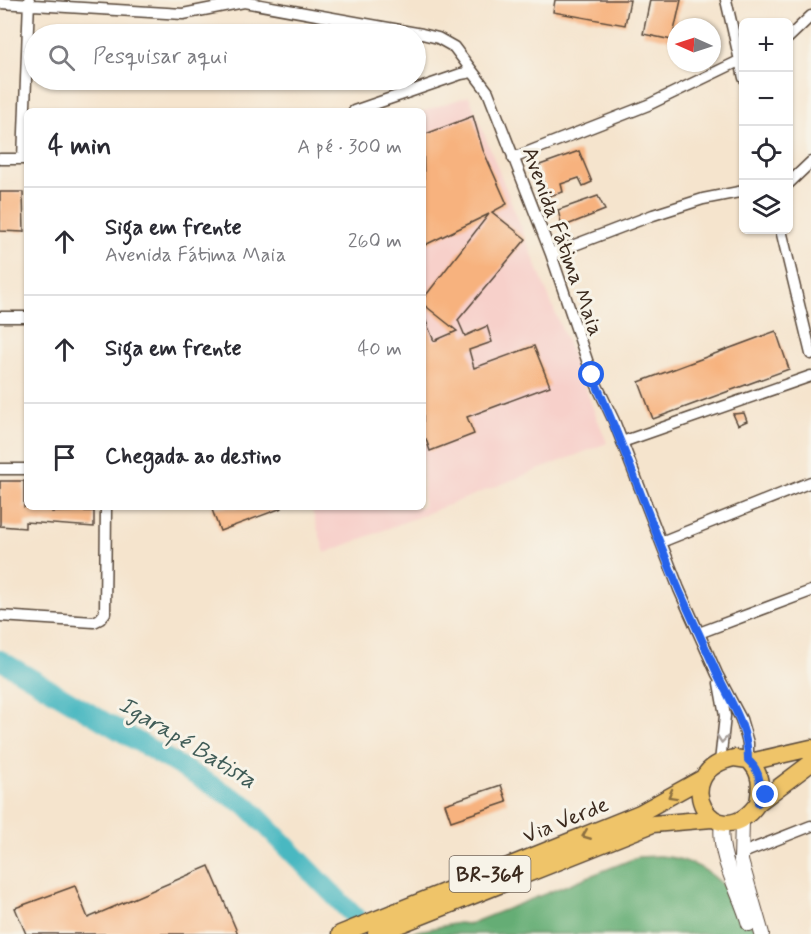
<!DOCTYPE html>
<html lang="pt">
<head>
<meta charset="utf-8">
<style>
  :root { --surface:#fff; --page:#f7f7f7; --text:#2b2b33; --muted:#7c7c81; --line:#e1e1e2 }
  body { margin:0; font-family:Mynerve,sans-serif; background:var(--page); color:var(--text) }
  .controls { position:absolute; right:18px; top:18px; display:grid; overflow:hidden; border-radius:9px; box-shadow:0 2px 4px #0004 }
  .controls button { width:54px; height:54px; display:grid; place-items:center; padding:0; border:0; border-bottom:2px solid var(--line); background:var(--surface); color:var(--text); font:30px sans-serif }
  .compass { position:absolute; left:667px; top:18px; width:54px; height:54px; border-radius:50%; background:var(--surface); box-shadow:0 2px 4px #0004; rotate:273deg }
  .stop { position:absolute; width:18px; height:18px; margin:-14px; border:4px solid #2563eb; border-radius:50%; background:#fff }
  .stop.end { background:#2563eb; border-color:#fff; box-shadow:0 2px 6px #0008 }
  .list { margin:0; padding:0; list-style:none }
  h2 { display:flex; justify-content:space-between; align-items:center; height:78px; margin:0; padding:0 24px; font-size:26px }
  h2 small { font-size:20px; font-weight:400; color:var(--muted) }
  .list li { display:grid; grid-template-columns:39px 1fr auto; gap:18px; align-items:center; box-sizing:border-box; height:108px; padding:0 24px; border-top:2px solid var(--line) }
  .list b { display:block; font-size:22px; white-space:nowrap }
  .list p { margin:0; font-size:20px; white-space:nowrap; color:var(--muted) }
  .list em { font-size:20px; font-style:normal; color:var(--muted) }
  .icon { flex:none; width:33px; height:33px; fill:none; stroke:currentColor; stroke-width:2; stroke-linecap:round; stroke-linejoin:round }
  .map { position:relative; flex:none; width:811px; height:934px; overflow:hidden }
  .search { position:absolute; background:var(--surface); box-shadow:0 2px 4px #0004; left:24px; top:24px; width:402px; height:66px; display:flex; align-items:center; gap:15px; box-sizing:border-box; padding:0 21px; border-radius:33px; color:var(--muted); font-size:22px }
  .panel { position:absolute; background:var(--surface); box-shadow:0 2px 4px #0004; left:24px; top:108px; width:402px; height:402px; border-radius:9px }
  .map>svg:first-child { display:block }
  .built { fill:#f7d0ca }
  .forest { fill:#65ad75; stroke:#506c4a; stroke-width:1.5 }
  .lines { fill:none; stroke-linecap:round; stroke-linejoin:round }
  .river { stroke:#49b8c1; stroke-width:20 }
  .building { fill:#f7b27e }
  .minor-casing { stroke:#574638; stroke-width:13 }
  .tertiary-casing { stroke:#574638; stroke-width:16 }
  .primary-casing { stroke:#574638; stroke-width:19 }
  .minor { stroke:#fff; stroke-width:10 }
  .tertiary { stroke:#fff; stroke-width:14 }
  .primary { stroke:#efc469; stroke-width:16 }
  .oneway { stroke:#a79f9a }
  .oneway2 { stroke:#8c6f40 }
  .route { stroke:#2563eb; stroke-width:8 }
  .labels { text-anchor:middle; stroke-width:6; stroke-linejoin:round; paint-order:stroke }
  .shield { fill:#f7f3e8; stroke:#73665b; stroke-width:1.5 }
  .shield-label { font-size:21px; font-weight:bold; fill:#3b2a1e }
  .street-label { font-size:22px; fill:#3b2a1e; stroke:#f7f3e8 }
  .water-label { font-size:24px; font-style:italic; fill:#405c57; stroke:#f7f3e8 }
</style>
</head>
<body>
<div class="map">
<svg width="811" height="934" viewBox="0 0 811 934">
  <rect width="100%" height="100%" fill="#f7f3e8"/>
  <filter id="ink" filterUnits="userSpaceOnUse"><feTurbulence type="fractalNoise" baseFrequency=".0167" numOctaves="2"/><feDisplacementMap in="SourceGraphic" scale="12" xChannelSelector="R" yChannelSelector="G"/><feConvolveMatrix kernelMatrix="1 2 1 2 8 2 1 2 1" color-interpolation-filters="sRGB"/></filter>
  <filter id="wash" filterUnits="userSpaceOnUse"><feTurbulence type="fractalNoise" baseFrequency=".008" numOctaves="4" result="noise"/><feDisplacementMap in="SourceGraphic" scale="24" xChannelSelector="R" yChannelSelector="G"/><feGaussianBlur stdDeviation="1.35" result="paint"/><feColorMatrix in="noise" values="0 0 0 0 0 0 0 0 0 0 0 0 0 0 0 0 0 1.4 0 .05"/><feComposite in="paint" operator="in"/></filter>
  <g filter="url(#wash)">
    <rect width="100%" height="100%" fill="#f5e4cd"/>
    <path class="built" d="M469 96 607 443 325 553 311 507H423V111Z"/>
    <path class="forest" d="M660 856C712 860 733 894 759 934H404L458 923 469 924 638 857Z"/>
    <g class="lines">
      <path class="river" d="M0 660 247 806 356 918"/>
    </g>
    <g id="blocks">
      <path class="building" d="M555 0H630L625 25 553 12Z
        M650 0H681L672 40 643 34Z
        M473 116 483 150 507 204 492 212 526 239 458 320 465 336 487 326 492 342 469 350 474 368 534 346 550 386 467 417 474 434 430 451 426 439 423 440V314L434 341 457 331 423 304V299L489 214 425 245 423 135Z
        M579 151 592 182 583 186 579 178 561 184 563 192 549 196 537 166Z
        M0 192H23L24 232 0 231Z
        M598 196 605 210 562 227 558 210Z
        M776 331 789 369 653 419 639 382Z
        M744 413 747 421 738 425 733 414Z
        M0 481H24V507H52V512L94 511V527L25 522V528L0 526Z
        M211 507H282V508L220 531Z
        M501 785 507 802 451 821 445 804Z
        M209 866 238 934H26L15 908 75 886 88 918Z"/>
    </g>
  </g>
  <g filter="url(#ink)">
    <use href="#blocks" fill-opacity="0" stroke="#574638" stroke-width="1.5"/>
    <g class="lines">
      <g class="minor-casing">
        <path id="minor" d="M726 0 744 78
          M0 3 183 14 244 2 422 34 438 38 454 47 488 92 551 254 592 375 614 421 679 589 717 674 741 719 748 743V760
          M788 38 811 16
          M354 111 461 74 472 72
          M513 158 648 105 739 61
          M0 159H27
          M23 159 29 0
          M788 184 811 162
          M781 230 811 354
          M551 254 653 215 703 199 744 191
          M0 317H27
          M622 442 811 376
          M0 469H27
          M661 542 811 482
          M0 616 94 622 100 619 105 613 106 507
          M699 633 811 591
          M719 683 725 716 720 762
          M740 854 811 826"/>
      </g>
      <g class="tertiary-casing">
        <path id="tertiary" d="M742 819 741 861 762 934
          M722 822C717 857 740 892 749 924"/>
      </g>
      <g class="primary-casing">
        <path id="primary" d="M734 758 748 760C762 772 761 787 758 803 716 862 664 773 734 758Z
          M750 762 811 748
          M758 803 811 763
          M340 934 640 813 703 778
          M376 934 653 824 712 819"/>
      </g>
      <use href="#minor" class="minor"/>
      <use href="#tertiary" class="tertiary"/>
      <use href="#primary" class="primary"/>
    </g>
    <defs><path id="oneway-chevron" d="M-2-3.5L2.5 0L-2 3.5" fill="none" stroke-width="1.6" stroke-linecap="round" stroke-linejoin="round" transform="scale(1.5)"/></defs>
    <use class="oneway" href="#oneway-chevron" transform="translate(722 739) rotate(96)"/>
    <g class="oneway2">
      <use href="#oneway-chevron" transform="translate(672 795) rotate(151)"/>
      <use href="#oneway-chevron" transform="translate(586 835) rotate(158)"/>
    </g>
  </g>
  <g class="lines" filter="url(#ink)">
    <path class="route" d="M592 375C625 446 649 520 680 592 692 618 704 645 716 671 730 702 748 725 748 760 762 772 761 787 758 803L766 795"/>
  </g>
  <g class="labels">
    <rect class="shield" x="449.5" y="856" width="81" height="36" rx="4.5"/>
    <g class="shield-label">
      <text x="490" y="881">BR-364</text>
    </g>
    <g class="street-label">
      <text transform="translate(564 241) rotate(70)" y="8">Avenida Fátima Maia</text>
      <text transform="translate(565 819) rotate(-22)" y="8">Via Verde</text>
    </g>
    <g class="water-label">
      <text transform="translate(188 742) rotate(31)" y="8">Igarapé Batista</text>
    </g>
  </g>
</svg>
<div class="controls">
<button>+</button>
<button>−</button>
<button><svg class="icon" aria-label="locate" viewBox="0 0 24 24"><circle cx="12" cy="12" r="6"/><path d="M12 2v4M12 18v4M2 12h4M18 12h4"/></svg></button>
<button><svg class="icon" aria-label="layers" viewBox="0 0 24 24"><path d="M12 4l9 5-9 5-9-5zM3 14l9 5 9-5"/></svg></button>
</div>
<svg class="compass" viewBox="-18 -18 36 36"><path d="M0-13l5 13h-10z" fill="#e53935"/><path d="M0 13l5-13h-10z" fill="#7c7c81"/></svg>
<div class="stop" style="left:592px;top:375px"></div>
<div class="stop end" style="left:766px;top:795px"></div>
<div class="search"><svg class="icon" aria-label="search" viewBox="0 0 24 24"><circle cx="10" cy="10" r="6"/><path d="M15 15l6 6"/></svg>Pesquisar aqui</div>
<section class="panel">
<h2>4 min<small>A pé · 300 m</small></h2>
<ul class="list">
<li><svg class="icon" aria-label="ahead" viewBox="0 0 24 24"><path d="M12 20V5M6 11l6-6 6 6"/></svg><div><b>Siga em frente</b><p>Avenida Fátima Maia</p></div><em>260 m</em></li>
<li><svg class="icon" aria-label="ahead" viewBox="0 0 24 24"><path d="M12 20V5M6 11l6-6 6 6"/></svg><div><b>Siga em frente</b></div><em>40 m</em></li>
<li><svg class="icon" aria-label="arrive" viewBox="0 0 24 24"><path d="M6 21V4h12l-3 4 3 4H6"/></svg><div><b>Chegada ao destino</b></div></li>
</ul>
</section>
</div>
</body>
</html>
